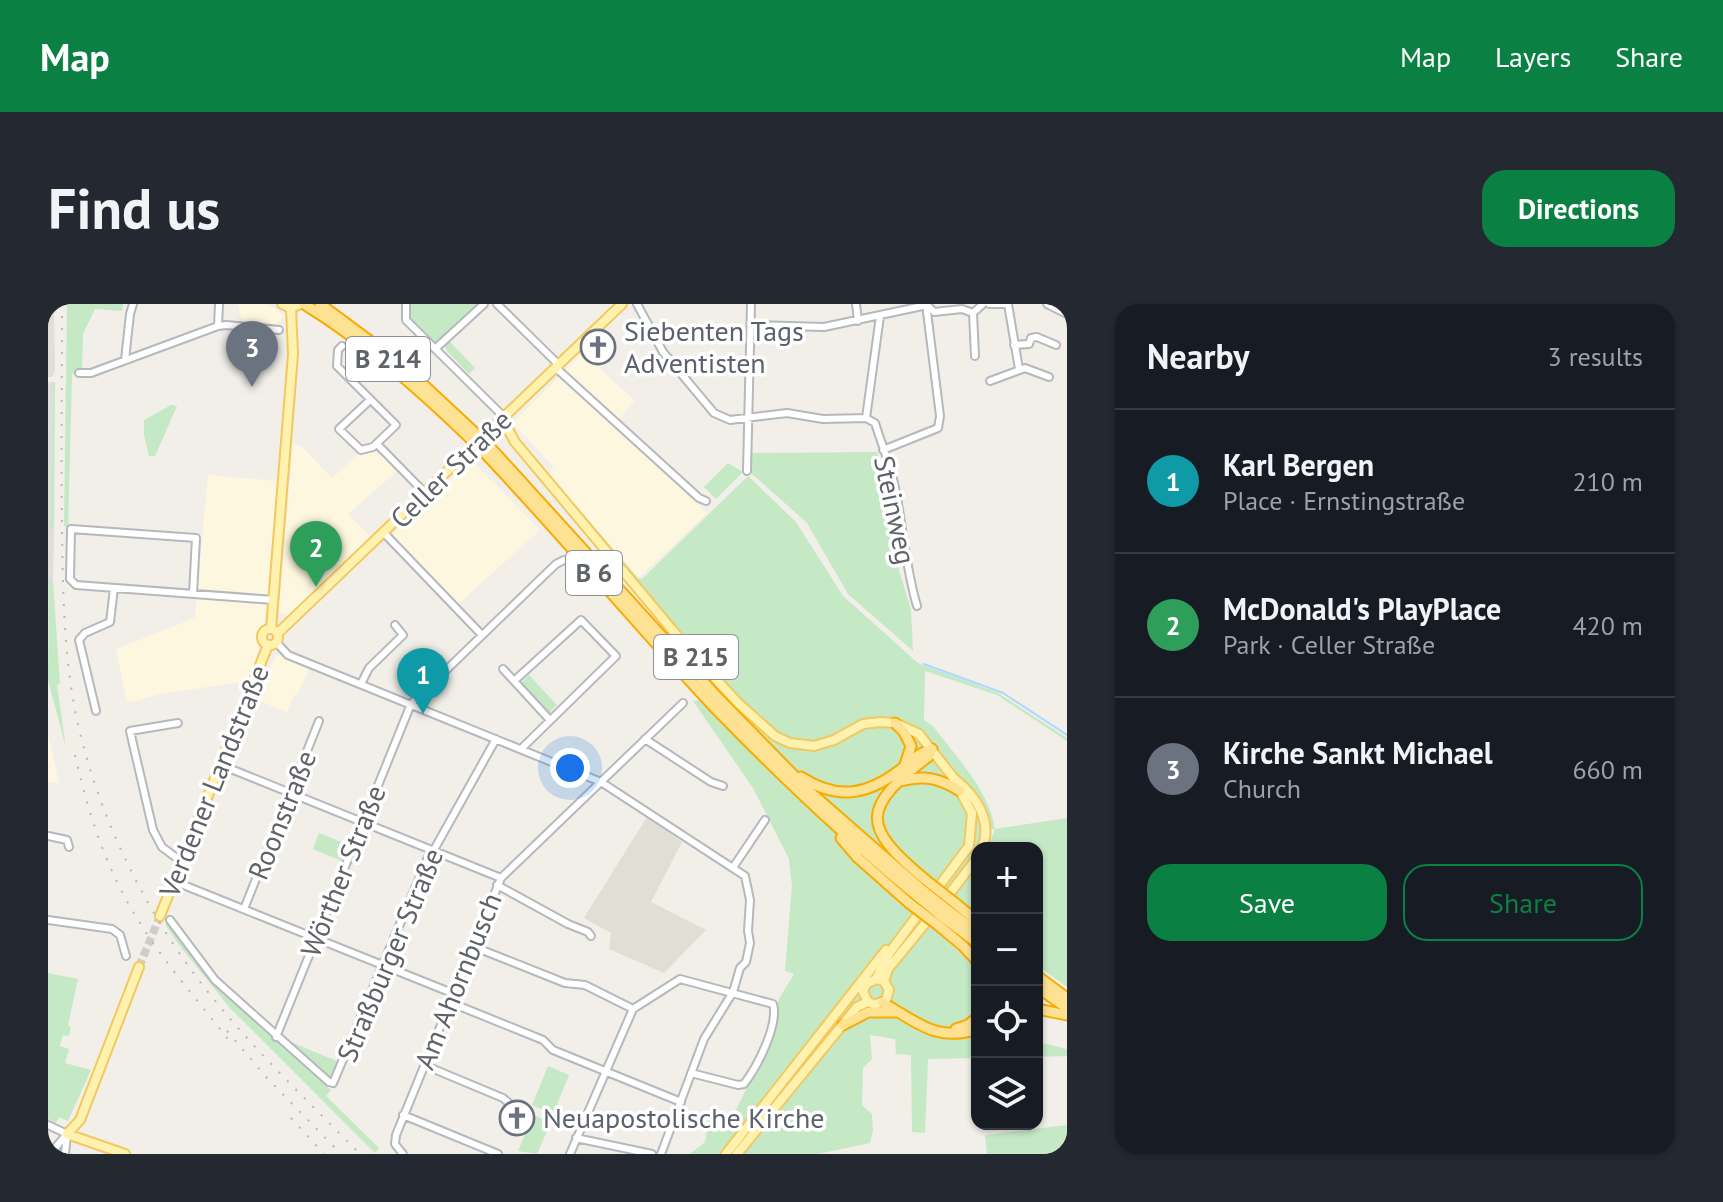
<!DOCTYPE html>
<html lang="en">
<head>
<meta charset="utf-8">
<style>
  :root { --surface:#171b24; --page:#242831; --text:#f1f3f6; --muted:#9ea1a6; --line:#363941; --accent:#0b8043 }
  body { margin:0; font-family:"PT Sans",sans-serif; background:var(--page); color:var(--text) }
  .controls { position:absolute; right:24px; bottom:24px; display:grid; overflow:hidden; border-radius:16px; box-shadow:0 2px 6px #0004 }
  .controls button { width:72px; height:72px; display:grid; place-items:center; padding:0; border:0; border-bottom:2px solid var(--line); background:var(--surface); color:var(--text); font:40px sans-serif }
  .you { position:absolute; left:522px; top:464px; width:28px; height:28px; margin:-20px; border:6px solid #fff; border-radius:50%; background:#1a73e8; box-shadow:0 0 0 12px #1a73e833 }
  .badge { display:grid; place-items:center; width:52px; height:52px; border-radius:50%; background:var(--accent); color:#fff; font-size:26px; font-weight:700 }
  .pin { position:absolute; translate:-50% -66px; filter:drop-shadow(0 2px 4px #0008) }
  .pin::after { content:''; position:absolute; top:42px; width:28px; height:24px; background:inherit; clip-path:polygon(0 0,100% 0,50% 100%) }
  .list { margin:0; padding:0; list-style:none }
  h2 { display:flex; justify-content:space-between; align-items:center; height:104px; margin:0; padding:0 32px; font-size:34px }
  h2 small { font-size:26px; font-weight:400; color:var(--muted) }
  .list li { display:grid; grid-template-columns:52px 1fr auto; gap:24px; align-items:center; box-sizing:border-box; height:144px; padding:0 32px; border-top:2px solid var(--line) }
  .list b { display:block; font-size:30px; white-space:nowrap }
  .list p { margin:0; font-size:26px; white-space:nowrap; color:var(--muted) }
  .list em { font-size:26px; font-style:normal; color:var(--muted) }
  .actions { display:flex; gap:16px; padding:24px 32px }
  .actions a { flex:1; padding:18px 0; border:2px solid var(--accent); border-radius:24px; text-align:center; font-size:28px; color:var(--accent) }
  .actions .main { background:var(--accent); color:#fff }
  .icon { flex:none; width:44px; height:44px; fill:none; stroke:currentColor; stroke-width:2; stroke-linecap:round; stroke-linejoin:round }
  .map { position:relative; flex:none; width:1019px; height:850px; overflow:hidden; border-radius:24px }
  header { display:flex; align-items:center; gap:48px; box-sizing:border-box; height:112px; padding:0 40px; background:var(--accent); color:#fff }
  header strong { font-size:38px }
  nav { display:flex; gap:44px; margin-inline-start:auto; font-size:28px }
  .intro { display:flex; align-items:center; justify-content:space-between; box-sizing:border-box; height:192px; padding:0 48px }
  h1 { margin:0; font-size:56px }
  .button { padding:20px 36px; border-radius:24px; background:var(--accent); color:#fff; font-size:28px; font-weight:700 }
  main { display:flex; gap:48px; padding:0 48px }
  aside { flex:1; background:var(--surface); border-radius:24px; box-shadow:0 2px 6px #0004 }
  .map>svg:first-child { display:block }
  .commercial { fill:#fef7e0 }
  .industrial { fill:#e0deda }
  .education { fill:#e1ded6 }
  .green { fill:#c5e8c5 }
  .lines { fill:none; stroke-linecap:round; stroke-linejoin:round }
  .stream { stroke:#aadaff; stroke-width:2 }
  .major-tunnel { stroke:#ccccc8; stroke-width:8; stroke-dasharray:8 4; stroke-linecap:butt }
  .minor-casing { stroke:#b5b8bc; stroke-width:10 }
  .major-casing { stroke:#f2c960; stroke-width:12 }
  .highway-casing { stroke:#f9ab00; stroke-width:13 }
  .minor { stroke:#fff; stroke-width:6 }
  .major { stroke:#fff2af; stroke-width:8 }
  .highway { stroke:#fde293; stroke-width:9 }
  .rail { stroke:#b6b7b8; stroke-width:2; stroke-dasharray:2 10; stroke-linecap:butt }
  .highway-bridge-casing { stroke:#f9ab00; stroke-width:13; stroke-linecap:butt }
  .highway-bridge { stroke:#fde293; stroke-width:9 }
  .labels { text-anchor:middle; stroke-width:7; stroke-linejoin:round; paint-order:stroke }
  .shield { fill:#fff; stroke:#8f9295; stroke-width:2 }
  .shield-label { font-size:26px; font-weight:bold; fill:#5f6368 }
  .worship-label { font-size:28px; fill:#5b616d; stroke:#fff; text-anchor:start }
  .street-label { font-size:28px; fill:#5f6368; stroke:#fff }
</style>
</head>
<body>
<header>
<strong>Map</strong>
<nav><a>Map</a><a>Layers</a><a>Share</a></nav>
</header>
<div class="intro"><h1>Find us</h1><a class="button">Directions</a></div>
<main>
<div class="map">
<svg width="1019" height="850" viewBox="0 0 1019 850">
  <rect width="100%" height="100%" fill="#f1efe8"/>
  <path class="commercial" d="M190 0H218L231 7 236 13 227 21 194 18Z
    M535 49 587 97 570 116 562 110 557 114 659 209 590 274 500 169 506 163 464 119Z
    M245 140 254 143 284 174 311 150 325 146 333 154 336 151 350 166 300 210 323 234 240 313 231 307Z
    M423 156 492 226 409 301 350 240 352 238 345 230Z
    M160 171 229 177 218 311 206 361 199 377 112 390 79 399 68 345 147 314Z
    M228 351 261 364 249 392 246 391 239 408 209 396Z
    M0 431 11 479 0 478Z"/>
  <path class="industrial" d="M0 0H6L7 67 4 73H0Z
    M0 78H5L2 224 6 225 5 277H1L0 334Z"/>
  <path class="education" d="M599 513 634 538 603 598 658 626 616 669 561 645 563 629 536 614Z"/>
  <path class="green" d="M19 0H75L74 7 47 5 35 30 34 67 24 70 20 226 16 221Z
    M363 0H434L388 40 362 15Z
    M401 37 427 64 421 70 399 47 397 42Z
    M5 78H7L6 225H2Z
    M123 101 129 102 107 152H101L96 131V116Z
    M829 148 847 214 851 266 863 306 865 347 800 290 759 219 703 169V149Z
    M680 159 695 168 668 195 656 183Z
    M500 169 590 274 594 275 700 172 748 218 795 292 870 359 950 389 1019 434V437L949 391 877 367 876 416 885 422C908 453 941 486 947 525L1019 514V683L989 661V544H939L947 526 941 524 937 544H929V612L882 574 859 602 929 664V754L880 755 877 829 864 828 863 751 848 750 847 735 822 731 824 755 815 764 814 801 824 810 825 827 822 839 770 850H695L796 726 772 721 672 850H642L657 838 662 809 684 814 720 741 731 695 746 670 737 667 744 582 741 555 705 484 645 397H649L672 373 498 171Z
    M1 277H5L12 380 9 381 18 444 0 376Z
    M481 371 509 401 501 409 473 379Z
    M271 529 301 541 294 557 265 545Z
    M118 615 164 679 283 786 278 792 331 844 327 849 182 704 131 641 118 622Z
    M0 669 30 675 20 721 23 723 21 732 15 731 12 742 21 745 17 759 43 766 20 817 11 813 8 819 0 815Z
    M238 736 291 758 285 773 280 774Z
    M989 738 1019 745V752L989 753Z
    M500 762 521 771 505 810 484 801Z
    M485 811 503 818 489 850 470 847Z
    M1019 821V850H939L937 831Z"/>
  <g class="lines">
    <path class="stream" d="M876 360 955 389 1019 431"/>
    <path class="major-tunnel" d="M91 663 112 612"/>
    <g class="minor-casing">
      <path id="minor" d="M358 0V16L457 114
        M449 0 511 61
        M589 0 615 48 666 109 682 116 739 109 775 115 818 114 832 12
        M808 0 810 17
        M941 0H959
        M960 0 971 65
        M999 0 1019 10
        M879 1 886 8 914 5 925 9 935 0
        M925 9 927 52
        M703 21 776 23 879 1
        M170 22 171 0
        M966 41 981 40 983 34 989 33 1008 41
        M294 42 290 46 289 62 348 121 325 143 313 146 291 125 321 97
        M387 45 436 0
        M77 56 82 10 85 0
        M508 64 651 194 658 197
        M31 69H43L170 22 178 21 231 26
        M942 77 977 64 1001 73
        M818 114 827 119C833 139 842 159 846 179 855 220 857 262 869 302
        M329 140 377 189
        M835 146 890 124 892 112 878 0
        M699 167 703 0
        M336 229 433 330
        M145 290 148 234 23 225 22 275 28 281 226 296
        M228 338 240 351 553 478 697 572 702 596 700 627 702 639 698 658 692 664 685 688 656 735 613 850
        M455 365 501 415
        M466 377 533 316 568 352 473 445
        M313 380 321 364 355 331 347 321
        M48 407 31 336 37 329 62 318 66 284
        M130 419 82 427 105 526 114 543 134 558
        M597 435 663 478 675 482
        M173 461 453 574
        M0 532 19 536 21 543
        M686 562 717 516
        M133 580 404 689
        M449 581 520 620 540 628 543 632
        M196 605 271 417
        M0 616 64 625 72 631 78 652
        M122 616 167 676 281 778 285 779 381 551 387 544 448 435
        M424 642 517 679 537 681 585 705
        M401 698 495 736 505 746 633 798
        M228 733 363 400 508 260 516 256
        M376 761 455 794 462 800
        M355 811 450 850
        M0 821 19 830
        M528 834 604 850
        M2 850 19 830
        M17 850 19 830
        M355 850 347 840 348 831 453 574 635 399
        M522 850 585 705 632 675 725 700C731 721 709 763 696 780L690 781 643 769"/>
    </g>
    <g class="major-casing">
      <path id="major" d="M234 0 243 4 252 0
        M457 114V120L467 138 642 347 690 399 727 432 742 439 766 442 786 436 815 420 832 418 847 419 871 430 904 472 924 509 921 542 842 648 828 675
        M214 333a8 8 0 1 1 16 0a8 8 0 1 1-16 0Z
        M223 325 245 50 243 4
        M230 329 574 0
        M907 475C928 492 945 517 934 544
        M896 597 929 554
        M112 612 220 341
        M836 677 840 665 884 611
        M77 850 19 830 32 816 91 663
        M678 850 838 646
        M689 850 809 703 820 698 827 701 838 696 841 686 836 677 828 675 818 680 815 688 820 698"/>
    </g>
    <g class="highway-casing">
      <path id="highway" d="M440 141 670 394 763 489 873 585
        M434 146C514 230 588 320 667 404 731 470 797 533 868 591
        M847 419 856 428 863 442 857 461
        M753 473C789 496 818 492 852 466 862 458 872 448 884 445
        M853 477C877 471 891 474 912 487
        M793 534 810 554 861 599
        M879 577C812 522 813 504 881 452L884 445
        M907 599 929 617
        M901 607 929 628
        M896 614 929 639
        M890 621 915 642 929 657
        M989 672 1019 694
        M989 683 1019 704
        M835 699C868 717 888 739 929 725
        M989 705 1019 711
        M795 721 820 708H848
        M908 725 920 721 929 714"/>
    </g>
    <use href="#minor" class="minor"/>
    <use href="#major" class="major"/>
    <use href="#highway" class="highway"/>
    <path class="rail" d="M14 0C14 77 13 153 14 230 15 292 16 355 29 416 49 506 90 593 144 667 193 734 254 791 312 850
      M27 451C40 509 58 565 90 616 117 660 152 699 183 739
      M179 727 219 774 293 850
      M243 814 276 850"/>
    <g class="highway-bridge-casing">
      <path id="highway-bridge" d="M256 0C322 41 379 92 434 146
        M272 0 353 60 440 141
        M879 577 907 599
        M873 585 901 607
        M868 591 896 614
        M861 599 890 621"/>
    </g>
    <use href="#highway-bridge" class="highway-bridge"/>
  </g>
  <defs>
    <g id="church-ring" transform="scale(1.8)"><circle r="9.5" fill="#fff" stroke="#6b7280" stroke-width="1.5"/><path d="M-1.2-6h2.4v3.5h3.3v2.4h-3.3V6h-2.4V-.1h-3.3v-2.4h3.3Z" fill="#6b7280"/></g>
  </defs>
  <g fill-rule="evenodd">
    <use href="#church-ring" x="550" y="43"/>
    <use href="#church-ring" x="469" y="814"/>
  </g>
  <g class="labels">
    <g class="shield">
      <rect x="298" y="33" width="84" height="44" rx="6"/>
      <rect x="518" y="247" width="56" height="44" rx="6"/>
      <rect x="606" y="331" width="84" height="44" rx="6"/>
    </g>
    <g class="shield-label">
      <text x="340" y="64">B 214</text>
      <text x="546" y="278">B 6</text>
      <text x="648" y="362">B 215</text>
    </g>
    <g class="worship-label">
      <text x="576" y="37">Siebenten Tags<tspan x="576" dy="32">Adventisten</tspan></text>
      <text x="495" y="824">Neuapostolische Kirche</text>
    </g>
    <g class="street-label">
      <text transform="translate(403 165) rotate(-44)" y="10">Celler Straße</text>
      <text transform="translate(847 206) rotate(78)" y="10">Steinweg</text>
      <text transform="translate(166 477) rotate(-68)" y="10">Verdener Landstraße</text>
      <text transform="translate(234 511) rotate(-68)" y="10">Roonstraße</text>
      <text transform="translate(295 567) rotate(-68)" y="10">Wörther Straße</text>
      <text transform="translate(342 651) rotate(-67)" y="10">Straßburger Straße</text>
      <text transform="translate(410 677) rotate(-68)" y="10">Am Ahornbusch</text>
    </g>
  </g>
</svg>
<div class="controls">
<button>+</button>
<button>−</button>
<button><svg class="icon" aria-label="locate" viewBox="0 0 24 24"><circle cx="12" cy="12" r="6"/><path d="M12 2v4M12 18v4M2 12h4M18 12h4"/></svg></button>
<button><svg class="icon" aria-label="layers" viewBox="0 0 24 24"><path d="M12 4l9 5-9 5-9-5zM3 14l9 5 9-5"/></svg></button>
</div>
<div class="you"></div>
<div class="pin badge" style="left:375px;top:410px;background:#0f9aa8">1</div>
<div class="pin badge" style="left:268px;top:283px;background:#2e9e5b">2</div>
<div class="pin badge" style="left:204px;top:83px;background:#6b7280">3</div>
</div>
<aside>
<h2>Nearby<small>3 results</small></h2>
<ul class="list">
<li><span class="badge" style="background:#0f9aa8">1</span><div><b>Karl Bergen</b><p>Place · Ernstingstraße</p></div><em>210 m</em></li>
<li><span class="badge" style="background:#2e9e5b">2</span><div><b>McDonald's PlayPlace</b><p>Park · Celler Straße</p></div><em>420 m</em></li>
<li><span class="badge" style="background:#6b7280">3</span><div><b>Kirche Sankt Michael</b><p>Church</p></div><em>660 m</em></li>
</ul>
<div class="actions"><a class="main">Save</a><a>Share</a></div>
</aside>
</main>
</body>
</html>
